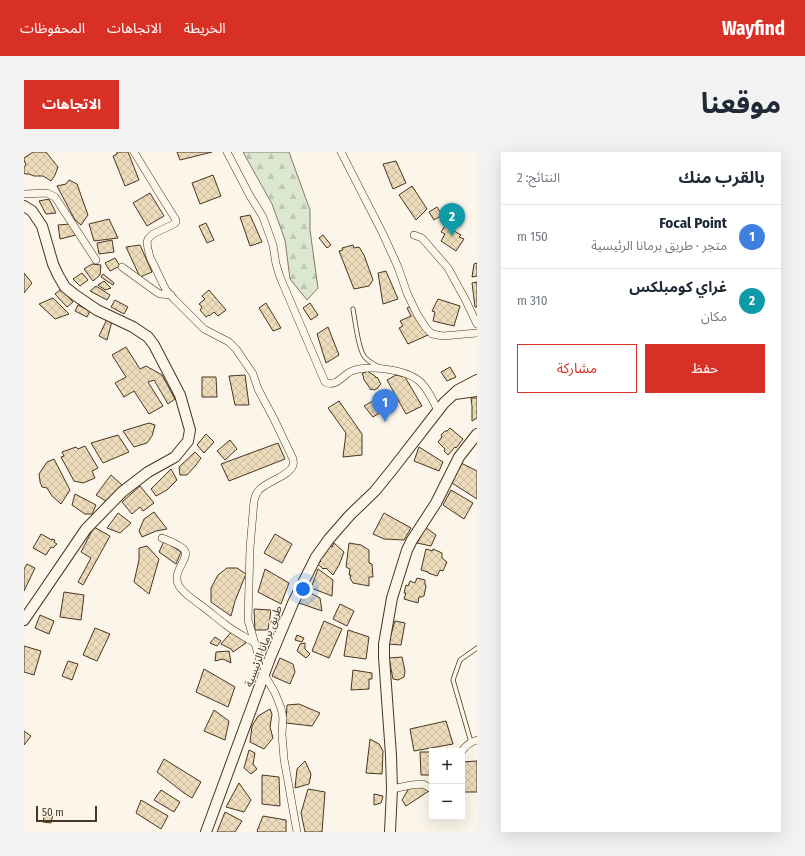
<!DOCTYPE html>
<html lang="ar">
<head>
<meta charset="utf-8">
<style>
  :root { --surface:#fff; --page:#f2f2f3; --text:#1f2937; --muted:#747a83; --line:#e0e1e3; --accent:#d93025 }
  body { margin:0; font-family:"Fira Sans Condensed","Noto Sans Arabic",sans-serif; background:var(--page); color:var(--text); direction:rtl }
  .controls { position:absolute; right:12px; bottom:12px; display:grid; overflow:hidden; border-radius:0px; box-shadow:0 4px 16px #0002 }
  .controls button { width:36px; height:36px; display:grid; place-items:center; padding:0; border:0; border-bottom:1px solid var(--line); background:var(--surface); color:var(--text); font:20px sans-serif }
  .scale { position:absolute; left:12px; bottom:10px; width:61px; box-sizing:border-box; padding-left:4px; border:2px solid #4a3520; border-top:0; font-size:11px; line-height:14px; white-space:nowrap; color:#4a3520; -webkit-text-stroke:3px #fbf6e9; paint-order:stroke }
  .you { position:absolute; left:279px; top:437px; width:14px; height:14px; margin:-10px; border:3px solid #fff; border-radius:50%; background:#1a73e8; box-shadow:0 0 0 6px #1a73e833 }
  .badge { display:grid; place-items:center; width:26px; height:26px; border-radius:50%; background:var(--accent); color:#fff; font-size:13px; font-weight:700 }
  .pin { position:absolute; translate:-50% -33px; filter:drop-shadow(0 1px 2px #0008) }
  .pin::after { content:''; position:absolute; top:21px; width:14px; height:12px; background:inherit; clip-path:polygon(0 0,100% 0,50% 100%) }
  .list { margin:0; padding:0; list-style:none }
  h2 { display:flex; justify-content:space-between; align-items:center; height:52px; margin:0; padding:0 16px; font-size:17px }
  h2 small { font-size:13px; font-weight:400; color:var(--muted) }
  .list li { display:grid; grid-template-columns:26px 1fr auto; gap:12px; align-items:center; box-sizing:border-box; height:64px; padding:0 16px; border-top:1px solid var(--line) }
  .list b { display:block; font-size:15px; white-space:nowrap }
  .list p { margin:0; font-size:13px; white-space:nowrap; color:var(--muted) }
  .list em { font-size:13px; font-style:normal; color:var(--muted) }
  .actions { display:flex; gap:8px; padding:12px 16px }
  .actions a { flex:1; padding:9px 0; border:1px solid var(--accent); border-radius:0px; text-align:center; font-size:14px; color:var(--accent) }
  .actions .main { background:var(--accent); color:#fff }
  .map { position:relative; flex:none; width:453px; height:680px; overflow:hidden; direction:ltr; border-radius:0px }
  header { display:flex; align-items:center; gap:24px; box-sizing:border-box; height:56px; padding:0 20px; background:var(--accent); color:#fff }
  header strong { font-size:19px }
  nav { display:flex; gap:22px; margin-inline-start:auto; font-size:14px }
  .intro { display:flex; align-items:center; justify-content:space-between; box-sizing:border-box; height:96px; padding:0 24px }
  h1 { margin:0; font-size:28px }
  .button { padding:10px 18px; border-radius:0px; background:var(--accent); color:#fff; font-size:14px; font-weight:700 }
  main { display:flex; gap:24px; padding:0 24px }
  aside { flex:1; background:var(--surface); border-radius:0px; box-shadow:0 4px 16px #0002 }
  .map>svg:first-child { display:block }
  .forest { fill:url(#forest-firs); stroke:#887966 }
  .building { fill:url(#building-cross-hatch); stroke:#4a3520 }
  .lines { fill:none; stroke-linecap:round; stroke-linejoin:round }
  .lane-casing { stroke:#4a3520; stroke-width:5 }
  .street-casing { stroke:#4a3520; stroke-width:8 }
  .secondary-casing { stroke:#4a3520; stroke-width:12 }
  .lane { stroke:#fbf6e9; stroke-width:3.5 }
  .street { stroke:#fbf6e9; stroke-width:7 }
  .secondary { stroke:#fbf6e9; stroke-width:10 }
  .labels { text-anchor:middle; stroke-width:3; stroke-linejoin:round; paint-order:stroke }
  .street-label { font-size:11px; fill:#4a3520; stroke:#fbf6e9 }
</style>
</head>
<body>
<header>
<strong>Wayfind</strong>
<nav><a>الخريطة</a><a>الاتجاهات</a><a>المحفوظات</a></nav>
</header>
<div class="intro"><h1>موقعنا</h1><a class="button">الاتجاهات</a></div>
<main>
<aside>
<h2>بالقرب منك<small>النتائج: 2</small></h2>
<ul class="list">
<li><span class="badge" style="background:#3f7fe0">1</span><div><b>Focal Point</b><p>متجر · طريق برمانا الرئيسية</p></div><em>150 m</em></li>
<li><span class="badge" style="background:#0f9aa8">2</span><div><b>غراي كومبلكس</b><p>مكان</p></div><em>310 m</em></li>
</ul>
<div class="actions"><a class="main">حفظ</a><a>مشاركة</a></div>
</aside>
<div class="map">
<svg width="453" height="680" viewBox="0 0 453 680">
  <defs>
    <pattern id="forest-firs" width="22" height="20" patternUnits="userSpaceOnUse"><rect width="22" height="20" fill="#dce7d0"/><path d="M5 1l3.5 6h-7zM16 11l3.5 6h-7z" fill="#bec7b2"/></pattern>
    <pattern id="building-cross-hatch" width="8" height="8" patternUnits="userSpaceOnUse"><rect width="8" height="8" fill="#ecdcbc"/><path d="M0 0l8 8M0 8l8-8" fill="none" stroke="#ccbda1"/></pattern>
  </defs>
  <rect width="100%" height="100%" fill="#fbf6e9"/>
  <path class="forest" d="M219 0H265L286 58V78L294 136 283 148 266 127 261 88 248 52Z"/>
  <path class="building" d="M9 0H22L34 15 31 23 27 29 19 24H10L5 22H1L0 21V15L2 13 0 8V6Z
    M93 0H104L115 28 101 34 89 4 93 2Z
    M153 0H188L156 8Z
    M372 9 382 31 369 37 359 12Z
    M189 23 197 44 176 52 168 31Z
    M45 28 53 32 64 63 57 73 51 68 33 34 42 32Z
    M388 34 403 57 392 68 375 43Z
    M126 41 140 64 123 74 109 51Z
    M25 47 32 61 22 62 15 49Z
    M413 55 418 63 410 68 405 60Z
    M226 63 238 90 226 94 216 65Z
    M85 67 94 86 70 89 65 72Z
    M424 69 430 73 427 77 437 83 435 85 440 87 432 99 417 89 421 82 417 80Z
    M182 71 190 88 183 91 175 74Z
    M46 72 52 83 36 87 34 73Z
    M299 83 307 93 303 96 295 86Z
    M88 88 90 100 75 102 73 91Z
    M116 93 128 120 116 125 102 95Z
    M329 93 330 96 335 95 340 103 349 128 345 134 330 137 315 99 319 98 318 96Z
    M91 106 96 114 86 119 81 111Z
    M453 111V124L448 125 450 112Z
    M68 112 77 113 76 123 69 129 60 117Z
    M362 119 374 147 359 152 354 121Z
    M0 121 8 131 0 141Z
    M58 121 64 128 56 134 49 127Z
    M79 122 90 131 89 133 77 125Z
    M80 129 87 136 81 138 74 133Z
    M453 130V155H451L448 131Z
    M72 134 86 143 83 148 66 139Z
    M37 137 49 150 43 155 31 142Z
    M185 138 202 158 194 164 190 160 185 164V163L182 165 176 158 178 155 175 152 181 147 178 144Z
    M29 146 45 162 31 167 15 152Z
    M414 147 436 154 430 174 409 169 411 160 408 159Z
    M91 148 104 155 100 162 87 155Z
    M242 151 257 176 249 179 235 156Z
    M286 151 294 163 287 168 279 156Z
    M54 153 66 159 63 165 51 159Z
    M388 154 404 183 384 192 375 176 379 174 376 169 387 164 383 156Z
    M83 167 88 169 83 188 75 184Z
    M304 175 315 203 302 211 293 182Z
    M102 195 116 217 122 214 138 223 151 247 144 252 130 228 124 230 139 254 125 262 110 239 100 245 91 231 102 225 88 203Z
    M426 215 432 225 423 229 417 220Z
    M343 219 351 224 352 226 353 225 357 232 354 235V236L350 238 348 237 347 238 339 226 340 225 338 222Z
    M221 223 225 253H211L205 224Z
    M372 223 381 225 398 254 382 262 363 228Z
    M178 225H192L193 245H178Z
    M361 242 368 253 349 265 340 254Z
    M447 246H453V266L448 269V254Z
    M315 249 338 282V303L319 305 322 281 304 256Z
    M125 271 131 273 128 284 123 291 110 295 99 279Z
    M426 276 439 287 432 296 431 295 424 303 420 299 421 297 414 290 418 285 417 283 421 279H423Z
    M182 282 190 290 180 301 173 293Z
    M94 283 105 300 79 311 67 291Z
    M206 288 213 297 201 308 193 299Z
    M254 291 261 307 205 329 197 312Z
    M61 294 74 316 68 319 71 326 59 331 50 329 37 305 40 304 38 300 52 295 54 297Z
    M395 295 419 310 415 319 390 309Z
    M171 300 177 306 172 313 163 323H156L155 315Z
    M30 307 46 338 37 352 28 344 23 336 18 335 16 330V329L15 322 23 310Z
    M437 311 453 319V347L428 331Z
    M147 317 153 328 143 338 132 344 127 337Z
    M87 323 98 333 82 349 72 343Z
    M116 334 130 351 119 359 116 355 108 362 98 350Z
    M427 338 449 351 440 367 419 353Z
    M51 342 72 353 68 362H61L48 353Z
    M130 360 143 377 132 379 118 385 115 379 120 367Z
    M94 361 107 371 96 381 83 376Z
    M360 361 387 376 380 388 360 387 349 382Z
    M70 375 86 384 59 433 54 430 67 406 57 400Z
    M401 375 412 383 407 394 393 391Z
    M17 382 28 388V387L31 388 30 390 33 392 29 396 27 395 22 403 9 396Z
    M251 382 268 392 258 411 240 401Z
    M140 389 157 400 152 412 135 400Z
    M310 391 320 400 315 413 309 423 302 416 301 417 300 416 299 417 294 412 297 409 295 407 306 394 308 395Z
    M325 391 337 393 345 398V411L348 412 349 425H345V434L329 431 326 426 327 423H325L326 417 322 415Z
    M123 394 135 407 125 442 110 430 115 408V396Z
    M402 397 408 399 409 397 418 401V406L423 410 419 419 416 418 413 424 404 421V420L397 418Z
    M3 412 11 416 0 439V417Z
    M203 416H213L222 422 211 449 207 464 187 450V436L194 423Z
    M241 417 265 431 257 452 234 440Z
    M294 417 309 428 308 444 287 436Z
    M393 426 401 428V432L402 434 400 444H399L398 445H395L394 451 380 447 382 441H380L382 433 384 434 386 429 391 431Z
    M281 438 296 446 298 459 275 451Z
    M40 440 60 443 57 468 36 465Z
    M316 452 330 459 323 474 309 467Z
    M230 457 247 458 244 478H231Z
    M16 463 30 469 25 482 11 476Z
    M300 469 318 477 305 506 288 499Z
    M371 469 381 471 377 493 364 492Z
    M71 476 86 482 73 509 59 503Z
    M209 478 222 491 209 500 207 497 197 492Z
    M324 478 345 485 342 507 320 504Z
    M273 483 280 486 278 490 271 488Z
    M191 485 197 489 193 494 186 491Z
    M281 491V497L286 502 282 506 273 499 276 492Z
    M0 494 17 499 10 523 0 520Z
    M205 499 207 511 199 507 191 509 192 500Z
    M378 505 381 519 380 525 374 528 369 527 365 506Z
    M256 506 269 512 271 520 266 532 248 524Z
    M44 509 54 512 48 528 38 524Z
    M180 517 211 535 204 555 172 540Z
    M329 518 348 521V527H345V537L327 538Z
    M275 552 296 561 288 574 262 571 263 553Z
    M246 557 248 562 246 575 249 586 240 597 226 590 228 574 234 564Z
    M190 558 205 569 201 588 180 579Z
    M422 569 429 592 390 599 386 577Z
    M0 579 7 584 0 593Z
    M346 587 355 592 359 599 358 622 342 621Z
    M225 598 231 601 229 612 233 617 227 622 220 616Z
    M396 600H408V623H397Z
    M140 607 177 630 168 646 160 641 133 620Z
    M281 609 287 622 285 632 271 636 273 617Z
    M453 609V640H438V610Z
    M238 623 255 625 256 654 238 652Z
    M215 631 227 648 220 660 202 655Z
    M394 633 405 639 382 654 378 648 385 636Z
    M284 637 301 640 298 680H281L277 661Z
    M137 638 156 650 150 660 130 648Z
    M350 642 359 644 357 651 350 653Z
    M117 648 144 664 137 677 112 661Z
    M21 660 29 662 27 671 19 670Z
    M201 660 218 669 211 680H193Z
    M239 664 262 668V680H234L233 679Z"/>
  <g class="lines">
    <g class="lane-casing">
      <path id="lane" d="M329 157C331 168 334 196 340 204 343 209 350 212 355 215
        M447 590 429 528 436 508 453 496"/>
    </g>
    <g class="street-casing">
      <path id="street" d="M110 0 137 44 152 68V70L150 72 129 82 124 87 123 90 124 97 126 105 139 132 142 138 150 147 180 177 205 190 212 197 229 222 234 237 250 267 269 307C269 309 270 311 269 313 267 323 242 330 235 338 232 341 231 345 230 349L226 396 224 468 240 522 251 541 257 556 259 566 258 582 260 607 273 680
        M203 0 226 44 239 65 249 93 252 112 256 125 301 230C313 236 319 222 328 219 344 213 380 217 394 228 403 235 409 248 414 259
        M317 0 359 82 374 115 383 141 393 162 402 176 408 182 419 184 453 181
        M0 42 23 41 31 45 72 108
        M390 83 398 86 424 116 441 147 453 172
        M98 115 131 139 136 142 147 143
        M138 386C143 388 159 394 161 399 165 407 147 420 155 434 160 442 170 448 178 454 186 460 194 467 202 473 211 480 221 485 231 491
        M438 599C442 593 446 590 453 588
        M368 637 387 633 399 632 408 637"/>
    </g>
    <g class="secondary-casing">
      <path id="secondary" d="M0 54 8 59 18 74 29 112 34 123 41 135 51 143 73 158 109 175 124 185 130 193 156 243 166 278 164 289 151 305 124 320 98 340 62 377 0 468
        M431 242 453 239
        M182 680 246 506 269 451 292 405 305 387 326 363 351 339 368 318 420 251 434 238 453 228
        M366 680 368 637 367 603 360 505V492L368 446 383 398 388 388 412 351 435 305 453 282"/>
    </g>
    <use href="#lane" class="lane"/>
    <use href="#street" class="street"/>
    <use href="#secondary" class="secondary"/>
  </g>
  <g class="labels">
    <g class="street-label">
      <text transform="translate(239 494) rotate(-69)" y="4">طريق برمانا الرئيسية</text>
    </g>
  </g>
</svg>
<div class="controls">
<button>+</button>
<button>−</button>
</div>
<div class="scale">50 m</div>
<div class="you"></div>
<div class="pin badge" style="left:361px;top:270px;background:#3f7fe0">1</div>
<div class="pin badge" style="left:428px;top:84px;background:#0f9aa8">2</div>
</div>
</main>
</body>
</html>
